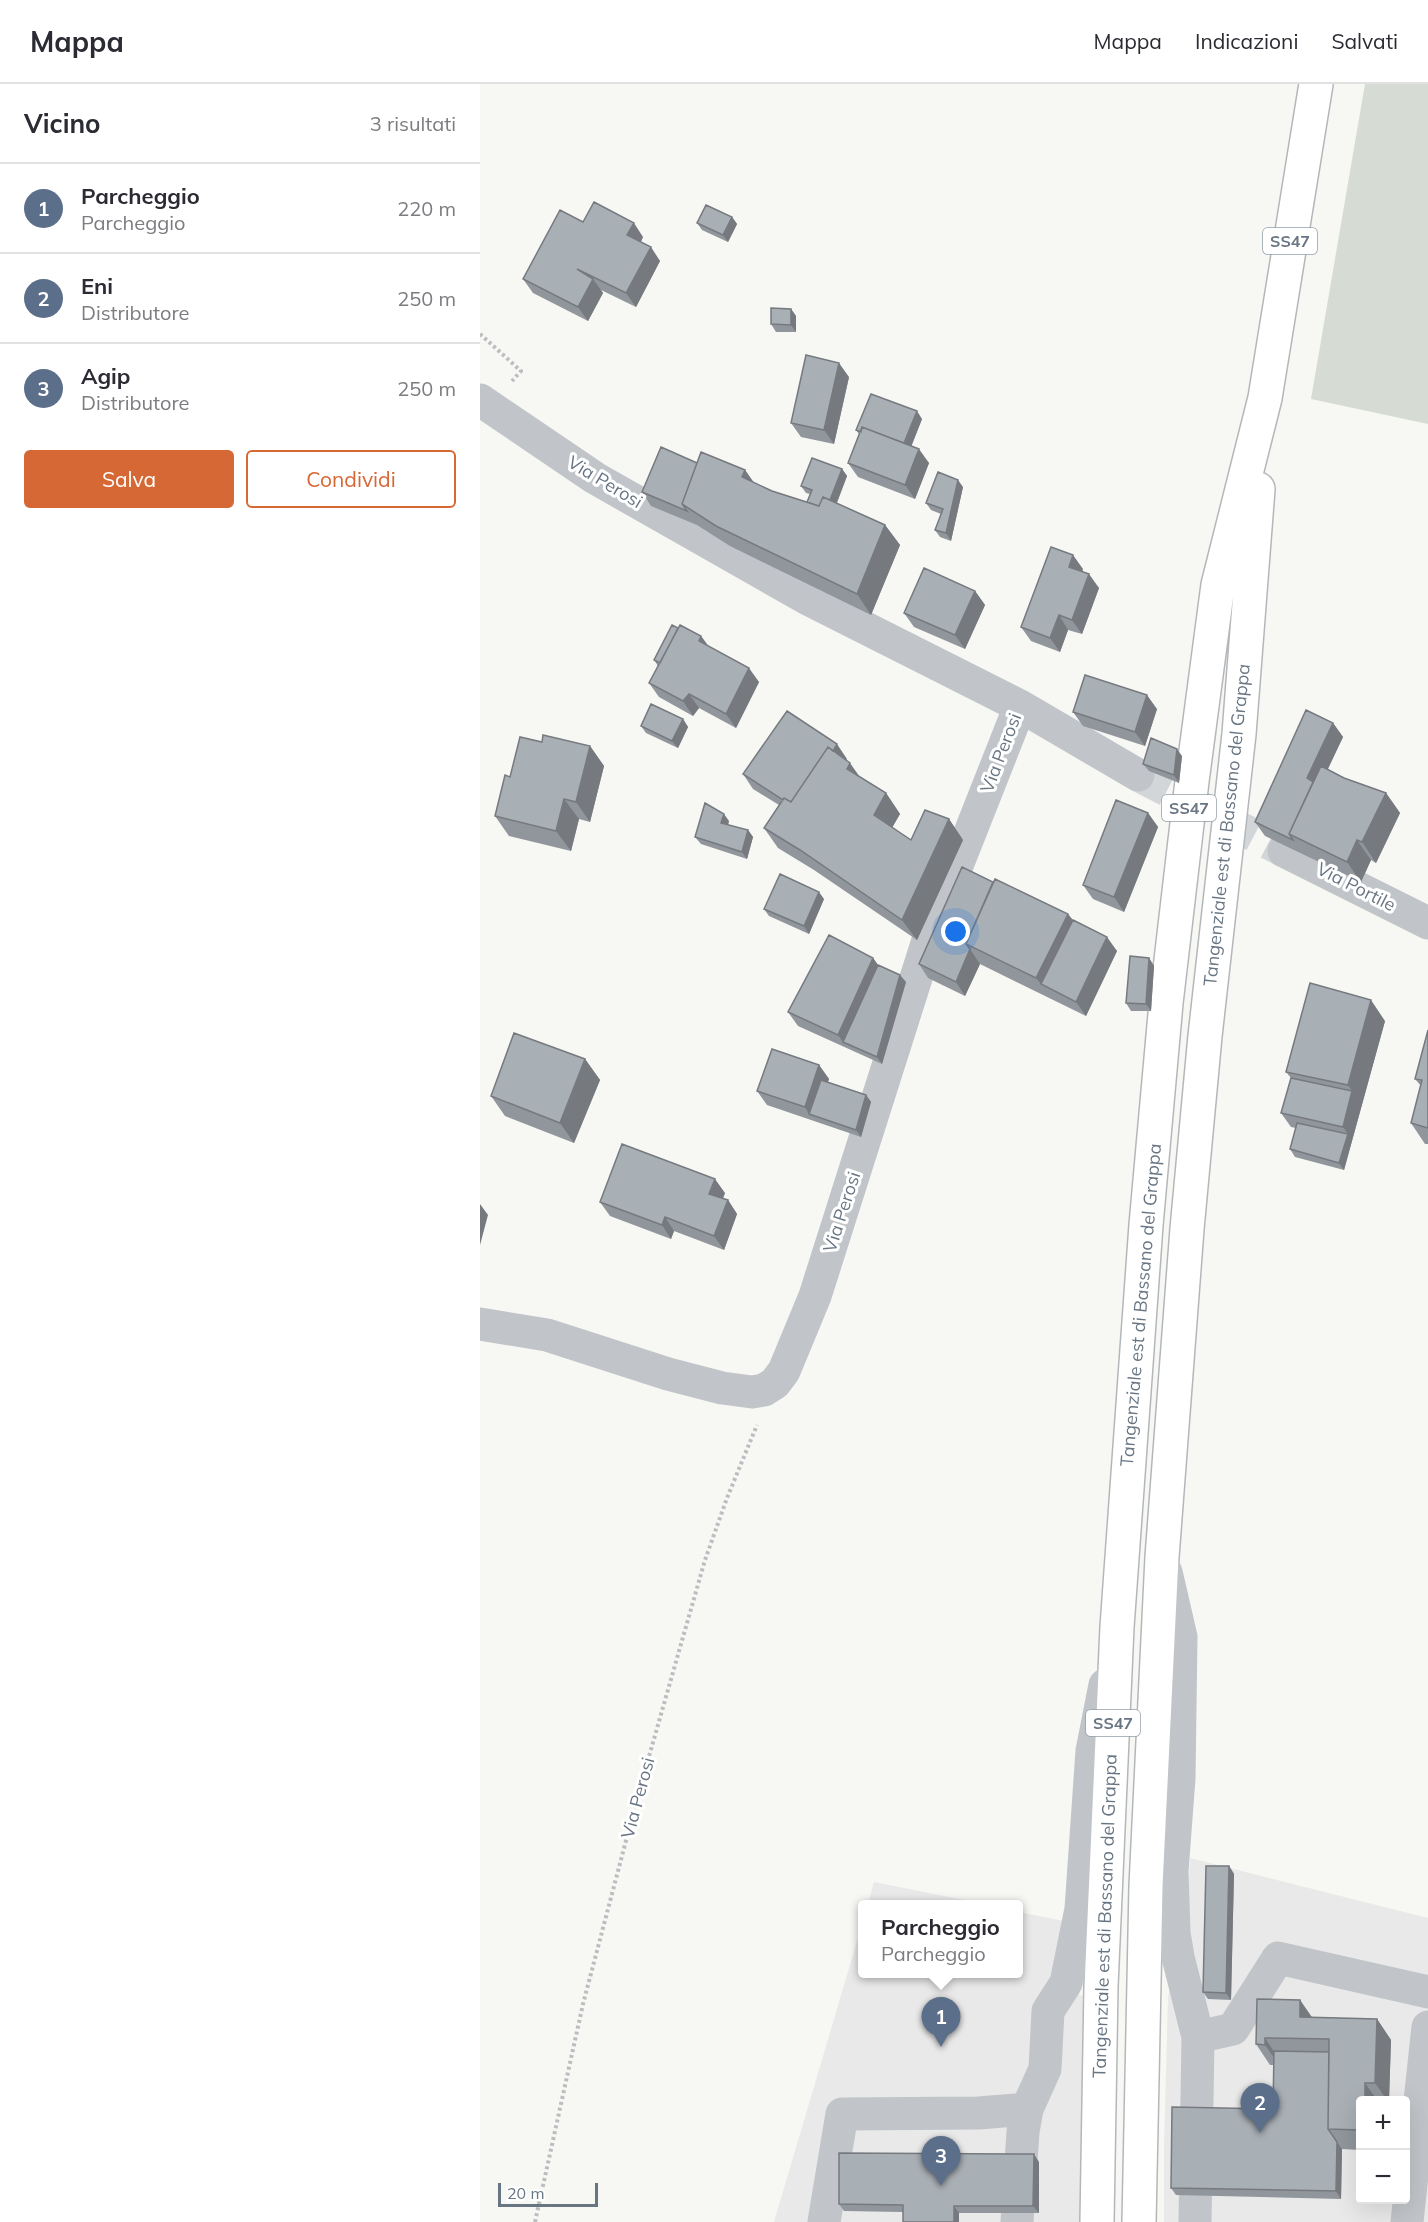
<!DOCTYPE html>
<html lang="it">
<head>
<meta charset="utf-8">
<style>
  :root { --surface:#fff; --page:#f7f7f7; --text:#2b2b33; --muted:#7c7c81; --line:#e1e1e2; --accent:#d66835 }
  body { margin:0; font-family:Mulish,sans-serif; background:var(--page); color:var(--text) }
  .controls { position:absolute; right:18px; bottom:18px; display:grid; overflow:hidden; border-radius:6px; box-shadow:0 6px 24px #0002 }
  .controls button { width:54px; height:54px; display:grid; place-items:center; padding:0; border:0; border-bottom:2px solid var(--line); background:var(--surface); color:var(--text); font:30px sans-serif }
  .scale { position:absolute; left:18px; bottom:15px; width:100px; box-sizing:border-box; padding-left:6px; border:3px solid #687583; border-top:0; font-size:16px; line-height:21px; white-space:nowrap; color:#687583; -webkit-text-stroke:4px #fff; paint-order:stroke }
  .you { position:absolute; left:476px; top:848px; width:21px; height:21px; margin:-15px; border:4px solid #fff; border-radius:50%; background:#1a73e8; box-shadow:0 0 0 9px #1a73e833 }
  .badge { display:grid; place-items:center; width:39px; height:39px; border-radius:50%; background:var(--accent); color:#fff; font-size:20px; font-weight:700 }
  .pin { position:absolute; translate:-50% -50px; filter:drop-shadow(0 2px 3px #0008) }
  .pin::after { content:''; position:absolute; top:32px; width:21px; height:18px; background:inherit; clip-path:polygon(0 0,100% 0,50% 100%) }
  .popup { position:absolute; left:378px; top:1816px; width:165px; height:78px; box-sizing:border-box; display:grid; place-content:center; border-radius:6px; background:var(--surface); filter:drop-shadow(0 2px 4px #0005); font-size:20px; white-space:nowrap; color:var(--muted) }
  .popup b { font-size:22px; color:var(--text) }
  .popup::after { content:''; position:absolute; left:50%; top:100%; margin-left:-12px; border:12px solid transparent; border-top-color:var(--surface) }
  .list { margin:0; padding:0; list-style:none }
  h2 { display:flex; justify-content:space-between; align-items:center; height:78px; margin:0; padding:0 24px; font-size:26px }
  h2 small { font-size:20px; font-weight:400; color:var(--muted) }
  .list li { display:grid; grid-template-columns:39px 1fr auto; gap:18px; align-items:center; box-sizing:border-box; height:90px; padding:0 24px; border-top:2px solid var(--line) }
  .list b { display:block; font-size:22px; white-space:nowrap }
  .list p { margin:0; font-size:20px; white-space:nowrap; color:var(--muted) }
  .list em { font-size:20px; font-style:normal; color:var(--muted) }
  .actions { display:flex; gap:12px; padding:18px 24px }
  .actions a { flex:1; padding:14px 0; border:2px solid var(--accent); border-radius:6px; text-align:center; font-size:21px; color:var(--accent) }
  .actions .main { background:var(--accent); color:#fff }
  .map { position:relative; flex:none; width:948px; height:2138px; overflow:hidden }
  header { display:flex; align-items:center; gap:36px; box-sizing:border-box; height:84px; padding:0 30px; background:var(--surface); border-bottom:2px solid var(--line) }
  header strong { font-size:28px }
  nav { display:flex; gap:33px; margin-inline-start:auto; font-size:21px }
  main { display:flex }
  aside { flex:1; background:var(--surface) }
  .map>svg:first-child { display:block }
  .built { fill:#e8e9e8; fill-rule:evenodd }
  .green { fill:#d6dcd4 }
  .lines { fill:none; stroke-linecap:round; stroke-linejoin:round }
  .minor-tunnel { stroke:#d3d6d8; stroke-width:33; stroke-dasharray:33 16; stroke-linecap:butt }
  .highway-casing { stroke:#b4b7ba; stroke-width:36 }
  .path { stroke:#bbbdc0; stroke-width:4; stroke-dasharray:3 3; stroke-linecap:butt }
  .minor { stroke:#c1c4c8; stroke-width:33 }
  .highway { stroke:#fff; stroke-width:33 }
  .wall { fill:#90969c }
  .shaded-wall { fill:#767a7f }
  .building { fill:#a8afb5; stroke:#767a7f; stroke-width:1.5 }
  .labels { text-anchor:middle; stroke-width:6; stroke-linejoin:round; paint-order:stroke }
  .shield { fill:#fff; stroke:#959ea8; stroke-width:1.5 }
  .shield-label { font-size:16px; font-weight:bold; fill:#687583 }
  .street-label { font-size:18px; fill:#687583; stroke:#fff }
</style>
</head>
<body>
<header>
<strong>Mappa</strong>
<nav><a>Mappa</a><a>Indicazioni</a><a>Salvati</a></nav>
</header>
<main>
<aside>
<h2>Vicino<small>3 risultati</small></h2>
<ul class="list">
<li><span class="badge" style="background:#5c6f8a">1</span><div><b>Parcheggio</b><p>Parcheggio</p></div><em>220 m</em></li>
<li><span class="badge" style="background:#5c6f8a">2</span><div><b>Eni</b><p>Distributore</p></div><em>250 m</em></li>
<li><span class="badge" style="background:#5c6f8a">3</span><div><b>Agip</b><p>Distributore</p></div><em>250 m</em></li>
</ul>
<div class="actions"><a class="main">Salva</a><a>Condividi</a></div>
</aside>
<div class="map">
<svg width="948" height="2138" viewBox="0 0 948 2138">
  <rect width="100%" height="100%" fill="#f7f7f4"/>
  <path class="built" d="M710 1774 948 1834V2138H684V2063L688 1913 708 1811ZM880 2016H926V2116H880Z
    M394 1798 504 1820H388Z
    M539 1828 594 1839 598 1910 605 1913 602 2138H294L383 1837V1890H539Z"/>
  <path class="green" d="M885 0H948V340L831 315Z"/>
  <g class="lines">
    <path class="minor-tunnel" d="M658 691 804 767"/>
    <g class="highway-casing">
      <path id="highway" d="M617 2138 621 1902 637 1543 666 1141 686 919 712 697 738 501 785 314 836 0
        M659 2138 666 1802 682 1473 707 1145 725 952 759 650 778 405"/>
    </g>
    <path class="path" d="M0 250 41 287 32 297
      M55 2138 103 1920 158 1711 225 1476 247 1414 277 1341"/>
    <path class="minor" d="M0 316 115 394 326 514 540 622 658 691
      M804 767 948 839
      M0 1240 67 1251 188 1290 242 1304 272 1308 284 1306 295 1299 304 1287 335 1212 450 850 540 622
      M686 1488 701 1553 699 1694 692 1787 694 1849 698 1873 718 1953 715 2138
      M718 1953 753 1945 798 1874 948 1908
      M344 2138 362 2030 499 2029 547 2025 565 1985 568 1927 586 1899 601 1825 612 1667 625 1601
      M537 2138 543 2048 547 2025
      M927 2138 948 1943"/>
    <use href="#highway" class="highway"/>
  </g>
  <path class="wall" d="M252 133 257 140 248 158 222 146 217 139Z
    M103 138 163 153 161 158 180 177 156 223 121 206 123 209 108 237 53 209 43 195Z
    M311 225 316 232V248H296L291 240Z
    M369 293 354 360 321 353 311 339Z
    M442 335 431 362 449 379 435 415 378 393 368 379 379 350 376 346Z
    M217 379 265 386 274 399 292 407 327 418 330 410 326 409 321 402 362 385 367 392 357 419 405 441 420 461 391 531 250 462 217 441 171 422 162 408Z
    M483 403 471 457 460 453 455 446 461 430 451 426 446 419Z
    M603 485 602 488 619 504 602 550 588 546 580 568 551 557 541 543Z
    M495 507 505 521 485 565 434 543 424 529Z
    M198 544 221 552 229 563 279 598 256 644 219 624 213 632 179 613 169 599 178 582 174 576Z
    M677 625 665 662 603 642 593 628Z
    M203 635 208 643 198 664 166 649 161 642Z
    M853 639 863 653 847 686 864 694 906 709 920 729 896 779 891 776 881 798 785 752 775 738Z
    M62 658 110 662 124 682 110 738 99 735 91 767 29 752 15 732 30 693Z
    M702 672 699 699 669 687 663 680Z
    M367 675 366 676 379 692 406 709 420 730 412 743 431 756 469 735 483 756 437 856 334 786 298 764 284 744 299 721 273 705 263 690Z
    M668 729 678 743 644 828 613 815 603 801Z
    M249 737 248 741 268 746 273 753 267 775 221 760 215 753Z
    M513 798 588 830 593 836 637 867 606 932 500 880 485 912 448 894 439 880Z
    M344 815 329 850 289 832 284 825Z
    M393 874 398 881 426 898 402 980 318 942 308 928Z
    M669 874 674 882 671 927H651L646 919Z
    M905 937 864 1086 815 1073 810 1065 816 1044 811 1043 801 1029 811 994 806 988Z
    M948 946V1060H945L931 1039 941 1002 935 995Z
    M105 975 120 996 94 1059 25 1032 11 1012Z
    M339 981 349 995 348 998 386 1011 391 1018 381 1053 287 1021 277 1007Z
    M245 1109 243 1114 248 1116 257 1130 244 1166 194 1147 191 1155 130 1132 120 1118Z
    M749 1782 754 1790 751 1916 728 1915 723 1908Z
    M820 1916 832 1933 897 1935 911 1956 909 2016H880V2066L862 2065 861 2115 696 2111 691 2104 793 2025 794 1981H790L776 1960Z
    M559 2078V2129H479L364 2127 359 2120Z"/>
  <path class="shaded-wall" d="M252 133 257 140 248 158 243 151Z
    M154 139 163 153 157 165 147 151Z
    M171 163 180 177 156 223 146 209Z
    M113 195 123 209 108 237 98 223Z
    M311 225 316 232V248L311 241Z
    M359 279 369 293 354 360 344 346Z
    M437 327 442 335 428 371 423 364Z
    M439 365 449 379 435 415 425 401Z
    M362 385 367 392 350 436 345 429Z
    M265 386 279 406 262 393Z
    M478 396 483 403 471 457 466 449Z
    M405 441 420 461 391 531 377 510Z
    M593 471 603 485 598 497 589 483Z
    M609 490 619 504 602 550 592 536Z
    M495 507 505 521 485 565 475 551Z
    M579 531 588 546 580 568 570 554Z
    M221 552 231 566 219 557Z
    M269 584 279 598 256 644 246 630Z
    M209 610 219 624 213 632 203 617Z
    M667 611 677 625 665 662 655 648Z
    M203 635 208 643 198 664 192 657Z
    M853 639 863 653 840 702 827 694Z
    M357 660 367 675 326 738 316 724Z
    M110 662 124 682 110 738 96 718Z
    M697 665 702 672 699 699 694 691Z
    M370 679 384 699 367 685Z
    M406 709 420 730 408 751 394 731Z
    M906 709 920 729 896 779 882 758Z
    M84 715 99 735 91 767 76 747Z
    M668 729 678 743 644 828 634 813Z
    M244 730 249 737 246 747 241 739Z
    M469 735 483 756 437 856 422 836Z
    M268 746 273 753 267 775 262 768Z
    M877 756 891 776 881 798 867 778Z
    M339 808 344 815 329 850 324 842Z
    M588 830 603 851 561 900 556 894Z
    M627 853 637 867 606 932 596 918Z
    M490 865 500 880 485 912 476 898Z
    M393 874 403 888 363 958 358 951Z
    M669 874 674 882 671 927 666 920Z
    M420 891 426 898 402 980 397 973Z
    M891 916 905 937 864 1086 859 1079 868 1050 863 1043 872 1007 868 1001Z
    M105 975 120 996 94 1059 80 1039Z
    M339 981 349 995 336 1032 329 1030 325 1023Z
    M386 1011 391 1018 381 1053 376 1046Z
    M235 1095 245 1109 239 1124 229 1110Z
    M248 1116 257 1130 244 1166 234 1152Z
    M0 1120 8 1131 0 1161Z
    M185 1133 194 1147 191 1155 182 1141Z
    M749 1782 754 1790 751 1916 746 1909Z
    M820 1916 834 1937 820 1933Z
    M897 1935 911 1956 909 2016H907L895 1999Z
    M785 1954 799 1975V1981L785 1961Z
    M885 1999 897 2016H885Z
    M857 2058 862 2065 861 2115 856 2107Z
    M554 2070 559 2078V2129L553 2122Z
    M474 2122 479 2129V2138H474Z"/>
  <path class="building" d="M114 118 154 139 147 151 171 163 146 209 97 185 113 195 98 223 43 195 80 126 103 138Z
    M226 121 252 133 243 151 217 139Z
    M291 224 311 225V241L291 240Z
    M326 271 359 279 344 346 311 339Z
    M391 310 437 327 424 359 382 343 381 348 376 346Z
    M382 343 439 365 425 401 368 379Z
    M181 363 217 379 202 420 207 427 162 408Z
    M221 368 265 386 262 393 292 407 339 422 343 413 405 441 377 510 236 442 202 420Z
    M332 374 362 385 350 416 343 413 339 422 327 418 332 406 321 402Z
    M458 388 478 396 466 449 455 446 463 425 446 419Z
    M571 463 593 471 589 483 609 490 592 536 579 531 570 554 541 543Z
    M444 484 495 507 475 551 424 529Z
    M192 541 198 544 180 579 174 576Z
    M200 541 221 552 219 557 269 584 246 630 209 610 203 617 169 599Z
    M605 591 667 611 655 648 593 628Z
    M171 620 203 635 192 657 161 642Z
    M826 626 853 639 827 694 833 698 809 750 813 756 775 738Z
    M307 627 357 660 353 667 348 663 311 718 304 714 303 716 263 690Z
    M63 651 110 662 96 718 84 715 76 747 15 732 25 691 30 693 40 653 62 658Z
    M671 654 697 665 694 691 663 680Z
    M348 663 370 679 367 685 406 709 394 731 431 756 445 726 469 735 422 836 320 766 284 744 304 714 311 718Z
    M841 682 864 694 906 709 882 758 877 756 867 778 809 750Z
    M636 716 668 729 634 813 603 801Z
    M225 719 244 730 241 739 268 746 262 768 215 753Z
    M482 783 513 798 486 860 490 865 476 898 439 880Z
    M300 790 339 808 324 842 284 825Z
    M515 795 588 830 556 894 486 860Z
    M593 836 627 853 596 918 561 900Z
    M349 851 393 874 358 951 308 928Z
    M650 872 669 874 666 920 646 919Z
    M398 881 420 891 397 973 363 958Z
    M830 899 891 916 868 1001 806 988Z
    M948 946V1044L931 1039 942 996 935 995Z
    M34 949 105 975 80 1039 11 1012Z
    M292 965 339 981 325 1023 277 1007Z
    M811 994 872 1007 863 1043 801 1029Z
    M341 996 386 1011 376 1046 329 1030Z
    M817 1039 868 1050 859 1079 810 1065Z
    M142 1060 235 1095 229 1110 248 1116 234 1152 185 1133 182 1141 120 1118Z
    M726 1782H749L746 1909 723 1908Z
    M777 1915 820 1916V1933L897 1935 895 1999H885V2016H880V2046L848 2045 849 1955 785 1954V1961L776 1960Z
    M794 1967 849 1968 848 2045 857 2058 856 2107 691 2104 692 2023 793 2025Z
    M359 2069 554 2070 553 2122H474V2138H423V2121L359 2120Z"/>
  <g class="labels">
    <g class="shield">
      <rect x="783" y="144" width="54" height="26" rx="4.5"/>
      <rect x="682" y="711" width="54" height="26" rx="4.5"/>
      <rect x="606" y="1626" width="54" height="26" rx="4.5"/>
    </g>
    <g class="shield-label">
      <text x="810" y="163">SS47</text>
      <text x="709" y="730">SS47</text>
      <text x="633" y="1645">SS47</text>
    </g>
    <g class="street-label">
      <text transform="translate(125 398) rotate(31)" y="6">Via Perosi</text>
      <text transform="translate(521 669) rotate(-69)" y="6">Via Perosi</text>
      <text transform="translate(747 741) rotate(-84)" y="6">Tangenziale est di Bassano del Grappa</text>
      <text transform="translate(876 803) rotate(27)" y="6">Via Portile</text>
      <text transform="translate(362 1128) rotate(-72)" y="6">Via Perosi</text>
      <text transform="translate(661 1221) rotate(-85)" y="6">Tangenziale est di Bassano del Grappa</text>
      <text transform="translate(158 1714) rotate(-75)" y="6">Via Perosi</text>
      <text transform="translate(625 1832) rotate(-88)" y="6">Tangenziale est di Bassano del Grappa</text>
    </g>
  </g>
</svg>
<div class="controls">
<button>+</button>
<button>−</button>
</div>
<div class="scale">20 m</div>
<div class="you"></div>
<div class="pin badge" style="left:461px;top:1963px;background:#5c6f8a">1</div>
<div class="popup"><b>Parcheggio</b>Parcheggio</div>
<div class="pin badge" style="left:780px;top:2049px;background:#5c6f8a">2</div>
<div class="pin badge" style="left:461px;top:2102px;background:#5c6f8a">3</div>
</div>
</main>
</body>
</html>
